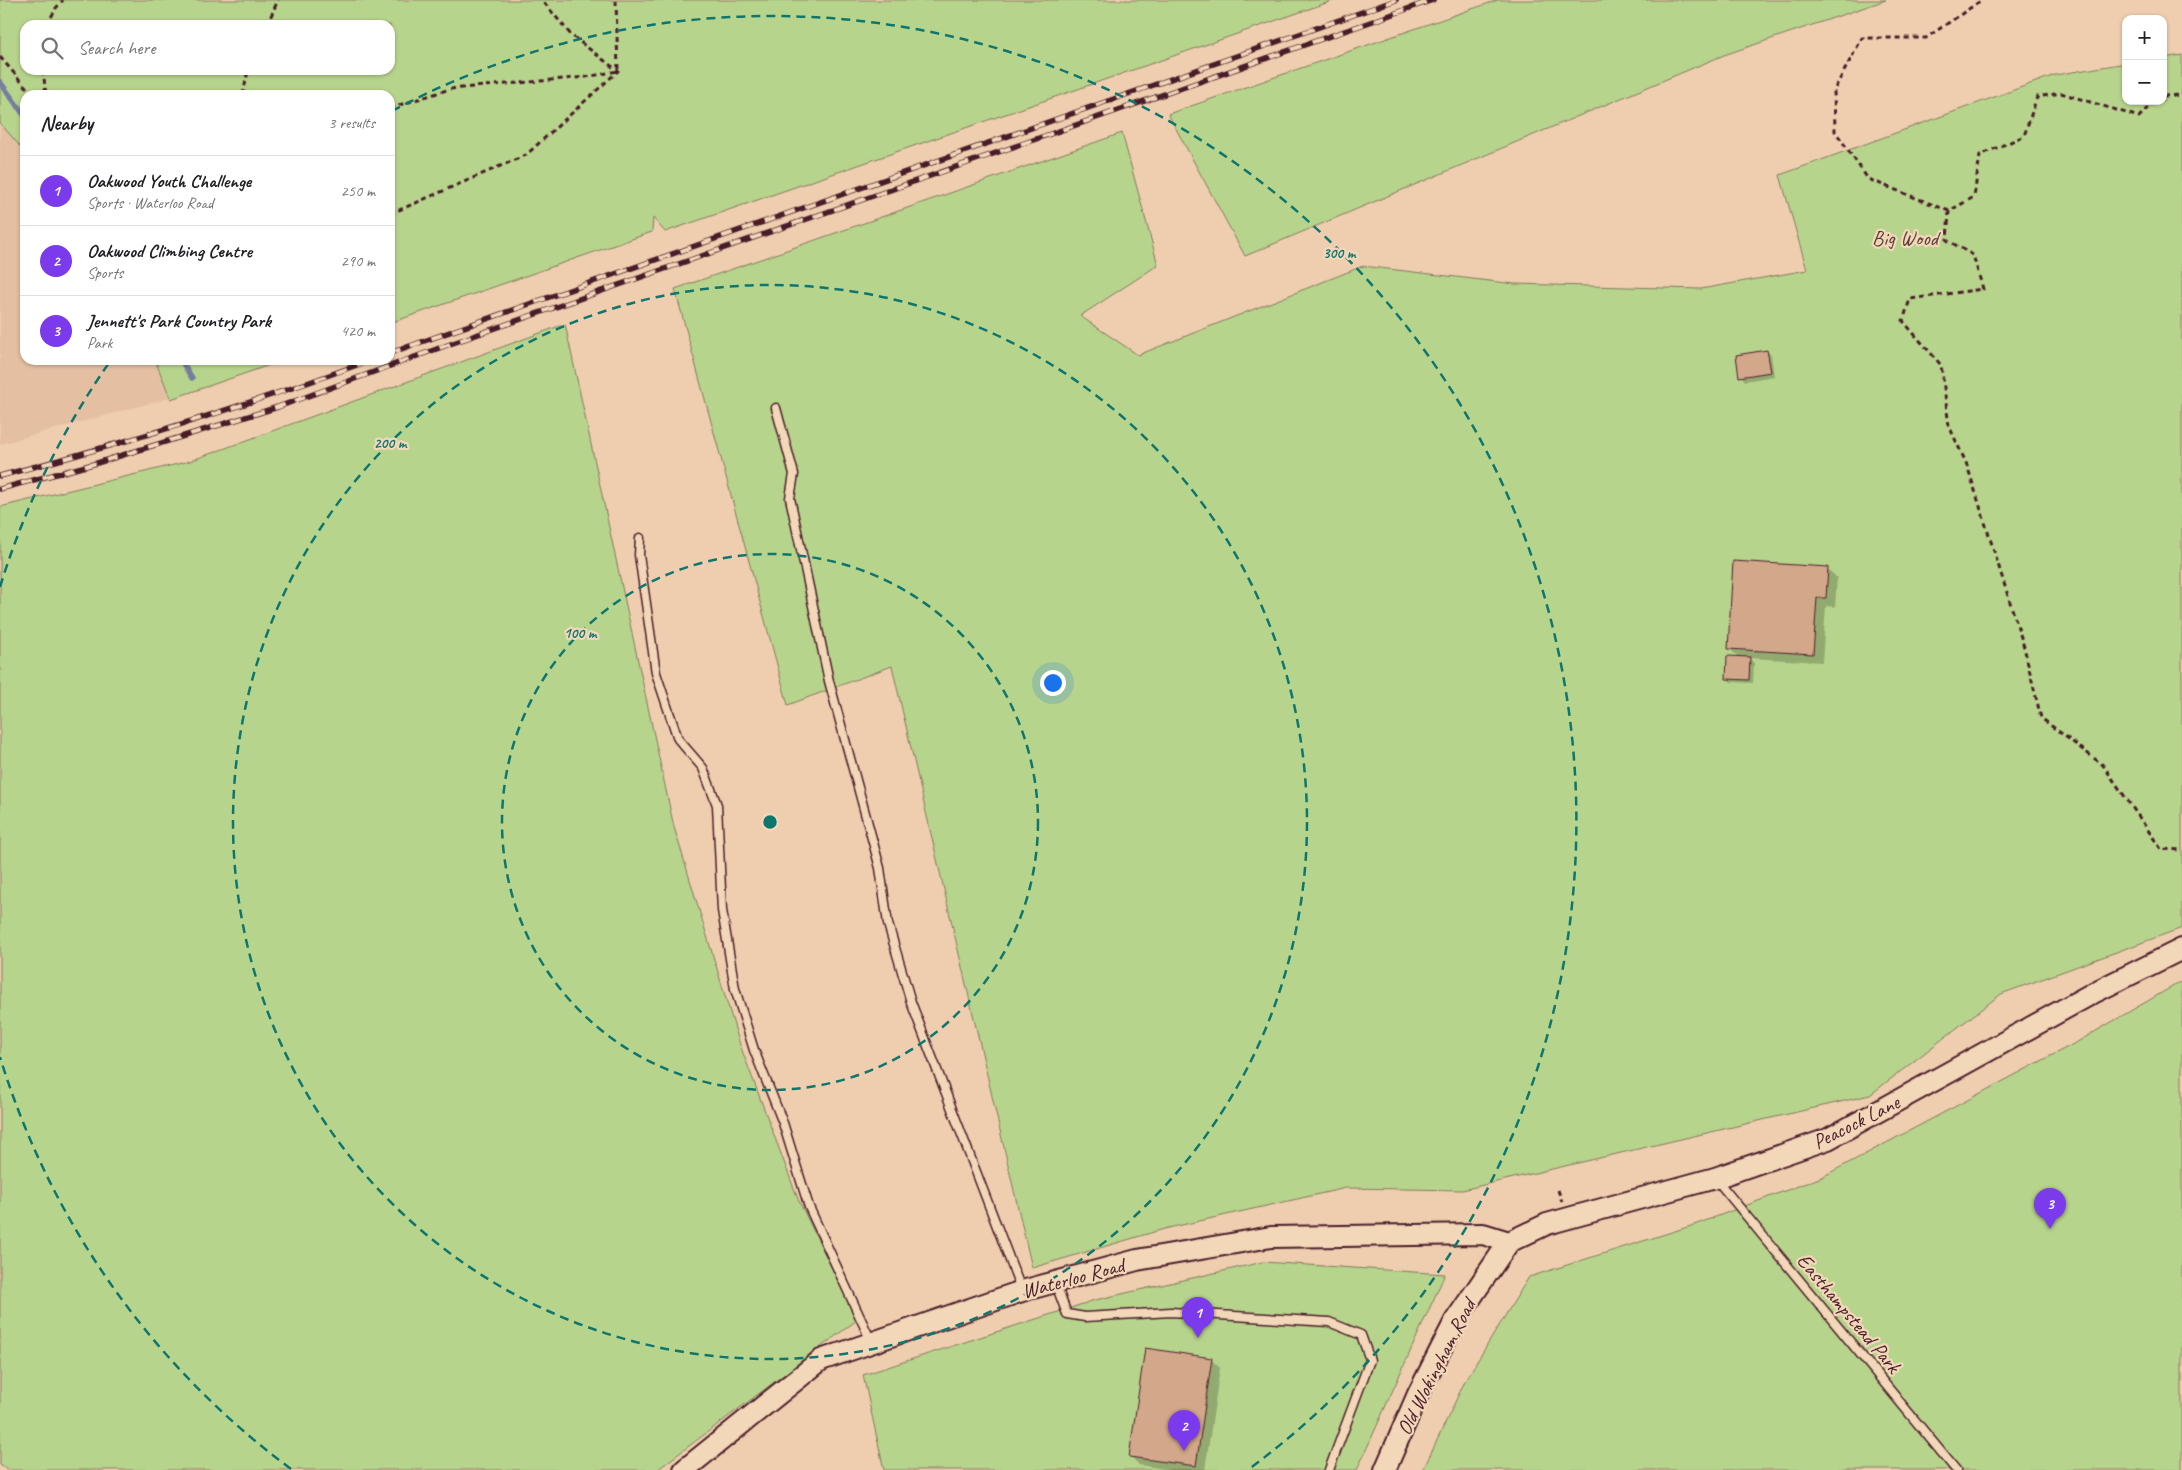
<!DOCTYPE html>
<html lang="en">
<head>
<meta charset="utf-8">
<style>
  :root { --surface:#fff; --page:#f6f6f6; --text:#202124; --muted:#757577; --line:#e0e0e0; --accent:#7c3aed }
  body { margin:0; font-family:Caveat,sans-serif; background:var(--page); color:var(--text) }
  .controls { position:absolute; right:15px; top:15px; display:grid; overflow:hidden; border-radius:10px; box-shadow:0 1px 4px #0004 }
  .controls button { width:45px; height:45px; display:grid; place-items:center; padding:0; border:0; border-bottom:1px solid var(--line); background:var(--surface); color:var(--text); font:25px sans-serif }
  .you { position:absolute; left:1052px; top:682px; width:18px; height:18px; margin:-12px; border:4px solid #fff; border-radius:50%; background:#1a73e8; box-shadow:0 0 0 8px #1a73e833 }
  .badge { display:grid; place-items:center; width:32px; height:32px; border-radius:50%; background:var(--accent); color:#fff; font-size:16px; font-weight:700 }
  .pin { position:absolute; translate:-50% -41px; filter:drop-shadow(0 1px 2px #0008) }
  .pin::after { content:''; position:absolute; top:26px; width:18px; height:15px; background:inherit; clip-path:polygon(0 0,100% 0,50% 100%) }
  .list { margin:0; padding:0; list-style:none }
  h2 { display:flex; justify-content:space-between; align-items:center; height:65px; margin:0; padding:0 20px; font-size:21px }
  h2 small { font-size:16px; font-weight:400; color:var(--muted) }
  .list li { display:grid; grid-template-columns:32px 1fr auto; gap:15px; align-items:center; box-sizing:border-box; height:70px; padding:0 20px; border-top:1px solid var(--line) }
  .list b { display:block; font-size:19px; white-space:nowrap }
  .list p { margin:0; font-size:16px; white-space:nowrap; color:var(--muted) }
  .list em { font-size:16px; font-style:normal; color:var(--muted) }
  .icon { flex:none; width:28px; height:28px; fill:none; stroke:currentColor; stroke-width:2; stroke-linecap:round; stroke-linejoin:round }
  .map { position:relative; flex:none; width:2182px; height:1470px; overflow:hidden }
  .search { position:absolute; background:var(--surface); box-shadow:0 1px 4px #0004; left:20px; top:20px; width:375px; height:55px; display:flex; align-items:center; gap:12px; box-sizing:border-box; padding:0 18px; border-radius:15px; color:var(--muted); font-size:19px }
  .panel { position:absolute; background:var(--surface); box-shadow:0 1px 4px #0004; left:20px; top:90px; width:375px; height:275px; border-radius:15px }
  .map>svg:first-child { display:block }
  .built { fill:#e4bfa2 }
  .green { fill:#b7d48c; stroke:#807a5c; fill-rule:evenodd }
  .shadow { fill:#0003 }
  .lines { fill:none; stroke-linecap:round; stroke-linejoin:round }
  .stream { stroke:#757e9f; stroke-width:5.5 }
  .building { fill:#d3a78a; stroke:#4a1f2b }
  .service-casing { stroke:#4a1f2b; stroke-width:11 }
  .tertiary-casing { stroke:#4a1f2b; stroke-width:24 }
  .path { stroke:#4a1f2b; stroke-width:3; stroke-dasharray:5 4; stroke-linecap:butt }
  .service { stroke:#f3d7b9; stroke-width:8 }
  .tertiary { stroke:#f3d7b9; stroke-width:20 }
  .rail-casing { stroke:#4a1f2b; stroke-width:5.5 }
  .rail { stroke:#f3d7b9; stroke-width:4; stroke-dasharray:11; stroke-linecap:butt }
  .ring { fill:none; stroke:#0f766e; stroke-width:2.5; stroke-dasharray:9 6 }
  .labels { text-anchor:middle; stroke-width:4.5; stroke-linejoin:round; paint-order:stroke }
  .park-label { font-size:21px; fill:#5a3a3a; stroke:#f3d7b9 }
  .street-label { font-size:21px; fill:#4a1f2b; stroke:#f3d7b9 }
  .centre { fill:#0f766e; stroke:#f3d7b9; stroke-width:2.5 }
  .ring-label { font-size:15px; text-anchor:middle; font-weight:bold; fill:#0f766e; stroke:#f3d7b9; stroke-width:4.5; stroke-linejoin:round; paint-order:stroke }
</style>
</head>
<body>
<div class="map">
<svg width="2182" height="1470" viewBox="0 0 2182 1470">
  <rect width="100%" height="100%" fill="#efceaf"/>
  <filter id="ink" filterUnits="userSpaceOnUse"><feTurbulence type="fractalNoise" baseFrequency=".02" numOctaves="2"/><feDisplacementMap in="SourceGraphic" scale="10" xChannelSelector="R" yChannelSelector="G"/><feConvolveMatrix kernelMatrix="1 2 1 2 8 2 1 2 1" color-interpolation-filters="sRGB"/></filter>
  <g filter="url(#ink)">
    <path class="built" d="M0 108 25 136V360H179L193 389 169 398 0 444Z"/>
    <path class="green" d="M0 0H1335L665 232 653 218 652 232 390 323V95H25V152L0 123ZM25 25H390V70H25Z
      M1498 0H1886L1724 55 1245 256 1168 114Z
      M2182 55V928L2001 994 1870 1095 1462 1190 1346 1188 1164 1229 1032 1268 892 666 788 705 675 289 1122 133 1158 265 1080 316 1138 355 1363 266 1515 284 1701 289 1807 270 1780 175 2055 75 2126 63V101H2163V58Z
      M565 324 674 827 740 1045 798 1199 857 1320 657 1470H8L0 1465V507L190 461Z
      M155 360H284L171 399Z
      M2182 981V1470H1423L1465 1381 1529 1277 1694 1225 1822 1177 2079 1041Z
      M1263 1262 1445 1274 1357 1470H884L863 1375 1095 1300Z"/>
    <path class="shadow" d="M1767 351 1771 355 1774 376 1745 381 1741 376Z
      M1828 569 1837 578 1835 607 1826 606 1822 662 1749 658 1754 663 1753 683 1731 682 1727 678 1739 658 1729 648Z
      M1211 1359 1220 1368 1205 1470H1171L1139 1465 1130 1456Z"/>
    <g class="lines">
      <path class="stream" d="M0 82 25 116
        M181 360 192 378"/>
    </g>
    <path class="building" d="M1767 350 1771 372 1739 377 1736 355Z
      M1733 561 1828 567 1826 598H1817L1813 654 1728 649Z
      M1727 656 1750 657 1749 680 1726 679Z
      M1145 1348 1212 1358 1196 1466 1129 1457Z"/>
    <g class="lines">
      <g class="service-casing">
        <path id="service" d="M776 408 794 474 790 498 829 681 880 868 888 924 911 1002 1021 1289
          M640 538 639 555 656 673 678 739 703 768 717 805 722 910 735 989 754 1050 783 1123 809 1207 871 1341
          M1716 1179 1956 1470
          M1055 1282 1067 1314 1085 1317 1171 1312 1329 1322 1361 1335 1370 1360 1329 1470"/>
      </g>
      <g class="tertiary-casing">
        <path id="tertiary" d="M1509 1242 1547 1224 1715 1178 1828 1139 2095 992 2182 949
          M684 1470 821 1360 1022 1291 1137 1260 1271 1237 1483 1234 1509 1242
          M1385 1470 1418 1394 1455 1321 1509 1242"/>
      </g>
      <path class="path" d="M47 25 56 8 63 0
        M267 25 278 0
        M0 57 33 95
        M43 70 46 95
        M243 95 248 70
        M2163 96 2182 95
        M2154 101 2139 117 2061 93 2037 97 2024 136 1980 155 1974 197 1949 211 1947 240 1973 255 1983 289 1910 299 1903 321 1941 365 1949 426 1967 465 2024 647 2041 718 2103 765 2161 849 2182 850
        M390 108 450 89 586 77 618 71 616 0
        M1949 211 1868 179 1835 131 1834 90 1862 38H1926L1982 0
        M390 214 526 155 618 71 571 35 542 0
        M1558 1190 1562 1202"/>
      <use href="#service" class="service"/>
      <use href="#tertiary" class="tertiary"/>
      <g class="rail-casing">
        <path id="rail" d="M390 353 1396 0
          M0 476C126 443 249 405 371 360
          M0 489 97 463 278 407 453 343 1433 0"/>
      </g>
      <use href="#rail" class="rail"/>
    </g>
  </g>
  <g class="ring">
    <circle cx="770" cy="822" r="268"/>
    <circle cx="770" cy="822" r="537"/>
    <path d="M291 1469A805 805 0 0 1 0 1057M0 587A805 805 0 0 1 111 360M392 111A805 805 0 0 1 1249 1469"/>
  </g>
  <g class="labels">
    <g class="park-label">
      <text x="1905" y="245">Big Wood</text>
    </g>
    <g class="street-label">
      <text transform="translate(1856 1122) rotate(-27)" y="7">Peacock Lane</text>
      <text transform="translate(1073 1278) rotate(-15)" y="7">Waterloo Road</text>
      <text transform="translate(1849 1313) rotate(50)" y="7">Easthampstead Park</text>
      <text transform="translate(1436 1367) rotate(-63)" y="7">Old Wokingham Road</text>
    </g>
  </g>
  <circle cx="770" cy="822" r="8" class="centre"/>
  <g class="ring-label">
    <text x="1339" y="258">300 m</text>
    <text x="390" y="448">200 m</text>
    <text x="580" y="638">100 m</text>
  </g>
</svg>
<div class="controls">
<button>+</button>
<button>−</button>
</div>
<div class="you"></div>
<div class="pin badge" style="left:1198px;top:1338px">1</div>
<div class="pin badge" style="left:1184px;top:1451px">2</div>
<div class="pin badge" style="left:2050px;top:1229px">3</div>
<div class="search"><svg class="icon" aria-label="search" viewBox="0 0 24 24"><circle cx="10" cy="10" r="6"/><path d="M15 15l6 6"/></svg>Search here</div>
<section class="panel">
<h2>Nearby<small>3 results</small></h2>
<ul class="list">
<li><span class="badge">1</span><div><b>Oakwood Youth Challenge</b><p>Sports · Waterloo Road</p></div><em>250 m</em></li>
<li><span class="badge">2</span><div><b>Oakwood Climbing Centre</b><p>Sports</p></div><em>290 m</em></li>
<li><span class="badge">3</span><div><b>Jennett's Park Country Park</b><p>Park</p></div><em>420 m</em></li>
</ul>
</section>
</div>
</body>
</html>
